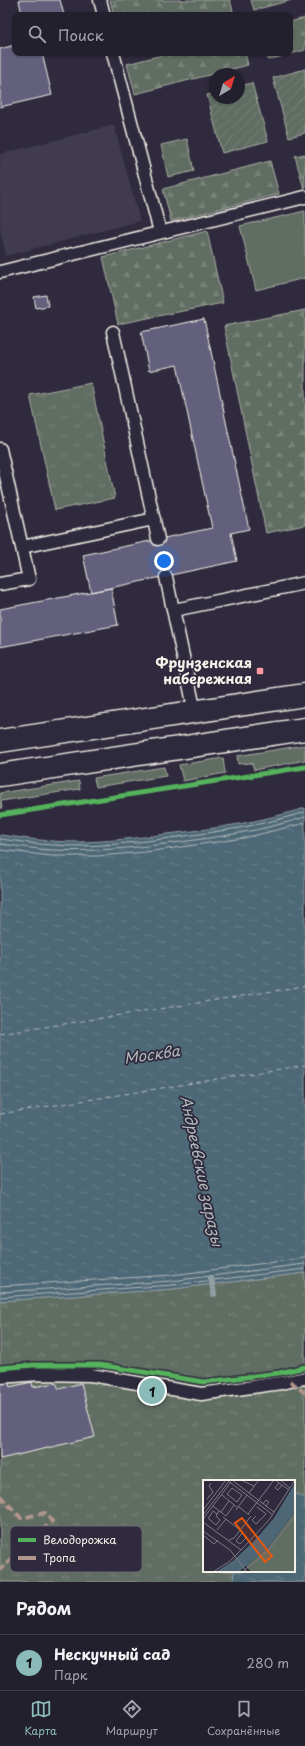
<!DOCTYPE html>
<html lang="ru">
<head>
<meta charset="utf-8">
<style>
  :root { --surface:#23202e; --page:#2f2d3a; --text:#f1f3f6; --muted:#a3a3aa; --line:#403e4a; --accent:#8bbbb9 }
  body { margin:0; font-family:"Playpen Sans",sans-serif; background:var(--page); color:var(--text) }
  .compass { position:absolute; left:209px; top:68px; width:36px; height:36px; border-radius:50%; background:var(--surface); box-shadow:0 1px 3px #0004; rotate:38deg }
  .you { position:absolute; left:164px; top:561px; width:14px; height:14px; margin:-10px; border:3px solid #fff; border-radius:50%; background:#1a73e8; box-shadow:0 0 0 6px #1a73e833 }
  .badge { display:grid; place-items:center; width:26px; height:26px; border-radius:50%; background:var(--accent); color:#111; font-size:13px; font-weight:700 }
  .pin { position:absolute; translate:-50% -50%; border:2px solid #fff; box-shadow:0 1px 4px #0006 }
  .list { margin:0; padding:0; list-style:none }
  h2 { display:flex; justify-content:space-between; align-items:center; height:52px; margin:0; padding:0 16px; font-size:17px }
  h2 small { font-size:13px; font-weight:400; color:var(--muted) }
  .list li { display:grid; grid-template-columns:26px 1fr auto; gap:12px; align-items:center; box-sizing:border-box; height:56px; padding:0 16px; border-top:1px solid var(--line) }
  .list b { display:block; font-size:15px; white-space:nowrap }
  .list p { margin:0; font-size:13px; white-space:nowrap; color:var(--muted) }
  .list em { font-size:13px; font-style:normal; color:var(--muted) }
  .icon { flex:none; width:22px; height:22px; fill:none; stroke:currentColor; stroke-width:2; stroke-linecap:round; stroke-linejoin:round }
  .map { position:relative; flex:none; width:305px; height:1582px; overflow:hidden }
  .search { position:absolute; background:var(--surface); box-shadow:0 1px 3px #0004; left:12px; right:12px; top:12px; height:44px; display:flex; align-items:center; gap:10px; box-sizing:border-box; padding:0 14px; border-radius:8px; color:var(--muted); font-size:15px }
  .sheet { height:108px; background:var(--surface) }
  nav { display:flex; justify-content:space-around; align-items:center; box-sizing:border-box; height:56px; border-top:1px solid var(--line); background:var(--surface); font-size:11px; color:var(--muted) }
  nav a { display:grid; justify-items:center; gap:2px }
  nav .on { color:var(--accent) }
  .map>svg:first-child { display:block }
  .built { fill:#3f3a50 }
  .grass { fill:#606d62; stroke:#aaafa5 }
  .forest { fill:url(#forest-firs); stroke:#aaafa5 }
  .park { fill:url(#park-tufts); stroke:#aaafa5; fill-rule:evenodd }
  .garden { fill:url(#garden-furrows); stroke:#aaafa5 }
  .water { fill:url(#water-ripples); stroke:#909ea4 }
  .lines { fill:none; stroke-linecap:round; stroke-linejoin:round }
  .shore { stroke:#b2babb; stroke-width:1 }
  .stream { stroke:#909ea4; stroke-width:6 }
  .ferry { stroke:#b2babb; stroke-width:1; stroke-dasharray:5 4; stroke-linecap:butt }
  .building { fill:#63607e; stroke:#f4f1e8 }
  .service-casing { stroke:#f4f1e8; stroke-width:15 }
  .secondary-casing { stroke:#f4f1e8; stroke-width:25 }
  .service { stroke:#2f2a3d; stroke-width:12 }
  .secondary { stroke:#2f2a3d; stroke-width:22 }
  .quiet { stroke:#b2968c; stroke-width:4; stroke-dasharray:8 4; stroke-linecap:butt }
  .cycleway-casing { stroke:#2f2a3d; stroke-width:8 }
  .cycleway { stroke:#56b35d; stroke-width:5 }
  .poi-dot { fill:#ff9aa2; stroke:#2f2a3d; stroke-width:1.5 }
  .labels { text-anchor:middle; stroke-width:3.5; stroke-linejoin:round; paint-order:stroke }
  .poi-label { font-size:14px; font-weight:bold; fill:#f4f1e8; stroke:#2f2a3d; text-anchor:end }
  .water-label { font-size:15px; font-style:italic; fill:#b2babb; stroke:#2f2a3d }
  .inset-river { fill:none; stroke:#4e6777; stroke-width:2 }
  .inset-road { fill:none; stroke:#7e7a81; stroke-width:1 }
  .view { fill:#e8590c; fill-opacity:0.15; stroke:#e8590c; stroke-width:2 }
  .inset-edge { fill:none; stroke:#f4f1e8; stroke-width:2 }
  .key { fill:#2f2a3d; stroke:#6a6670; stroke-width:1 }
  .key-label { font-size:11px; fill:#f4f1e8 }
</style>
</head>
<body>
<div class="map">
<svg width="305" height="1582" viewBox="0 0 305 1582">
  <defs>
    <pattern id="forest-firs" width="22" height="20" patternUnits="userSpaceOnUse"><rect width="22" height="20" fill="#606d62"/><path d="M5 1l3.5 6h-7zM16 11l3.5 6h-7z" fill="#778278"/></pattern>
    <pattern id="park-tufts" width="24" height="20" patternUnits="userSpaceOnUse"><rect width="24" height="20" fill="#606d62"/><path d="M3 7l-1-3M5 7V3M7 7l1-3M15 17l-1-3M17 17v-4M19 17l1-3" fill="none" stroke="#778278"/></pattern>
    <pattern id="garden-furrows" width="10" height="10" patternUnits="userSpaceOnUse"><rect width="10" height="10" fill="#606d62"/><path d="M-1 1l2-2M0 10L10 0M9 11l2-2" fill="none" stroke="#778278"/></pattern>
    <pattern id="water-ripples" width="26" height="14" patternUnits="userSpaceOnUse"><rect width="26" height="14" fill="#4e6777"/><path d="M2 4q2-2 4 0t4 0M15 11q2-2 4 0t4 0" fill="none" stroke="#687d8a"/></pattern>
  </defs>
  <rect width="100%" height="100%" fill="#2f2a3d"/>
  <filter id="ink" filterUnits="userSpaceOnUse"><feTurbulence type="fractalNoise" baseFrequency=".025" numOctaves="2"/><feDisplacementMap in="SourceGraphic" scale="8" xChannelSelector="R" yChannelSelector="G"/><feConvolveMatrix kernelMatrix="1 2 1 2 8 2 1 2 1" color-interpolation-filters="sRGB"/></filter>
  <g filter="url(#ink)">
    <path class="built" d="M114 125 140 221 6 256 0 230V154Z"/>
    <path class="grass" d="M305 211V278L256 290 240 226Z
      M305 745V760L254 770 252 763 238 764 237 756Z
      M223 758 225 773 183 781 179 765Z
      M164 767 166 776 96 787 94 778Z
      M79 781 80 789 1 801 2 808H0V793Z"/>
    <path class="forest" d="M110 0H230L234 15H114Z
      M251 0H292L254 10Z
      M305 18V50L268 60 266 53H290V22Z
      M170 53H245L248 65 135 94 127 64Z
      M305 154V188L304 189 295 156Z
      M270 161 279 194 171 221 163 189Z
      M207 231 223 303 118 324 103 257Z
      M305 310V525L266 533 224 326Z"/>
    <path class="park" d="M187 139 194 171 168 177 161 145Z
      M91 383 115 498 55 510 30 395Z
      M305 1273V1582H0V1301L173 1289ZM204 1481H294V1571H204Z"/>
    <path class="garden" d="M305 69V133L289 137 273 78Z
      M252 83 268 141 222 153 207 95 215 93V98H239V86Z"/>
    <path class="water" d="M305 808V1273L173 1289 0 1301V835C17 837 34 840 52 841 90 844 129 839 167 834 214 829 260 822 305 808Z
      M294 1493 305 1498V1582H233L234 1571H294Z"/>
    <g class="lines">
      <path class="shore" d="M0 839C17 841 34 844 52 845 91 848 131 843 170 838 216 832 261 826 305 812
        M0 844C17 846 34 849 52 850 92 852 133 848 173 843 218 837 262 831 305 817
        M0 850 52 856H98L146 852 244 838 305 823
        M0 1286 172 1275 305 1258
        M0 1292 172 1281 305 1264
        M0 1297 173 1285 305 1269"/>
      <path class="stream" d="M211 1278 214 1294"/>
      <path class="ferry" d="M0 1034 305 986
        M0 1114 305 1065"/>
    </g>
    <path class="building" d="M19 0H60L64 15H22Z
      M15 45V53H42L52 95 0 107V49Z
      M46 295 48 306 36 308 34 297Z
      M204 319 249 529 231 533 237 561 91 592 83 555 212 528 177 365 149 371 141 332Z
      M111 588 118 625 0 647V609Z
      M8 1382 10 1387 32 1382 33 1387 56 1383 59 1389 81 1383 95 1437 0 1459V1384Z"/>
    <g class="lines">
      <g class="service-casing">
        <path id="service" d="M100 0 104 15
          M113 53 160 232
          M0 272 305 197
          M113 332 158 539
          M0 449 29 579 0 584
          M22 547 154 519
          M166 577 195 712
          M174 610 305 583
          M0 1377 40 1374 91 1375 201 1394 281 1383 305 1378"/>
      </g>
      <g class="secondary-casing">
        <path id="secondary" d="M0 741 305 695
          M0 775 305 729"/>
      </g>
      <use href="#service" class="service"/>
      <use href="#secondary" class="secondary"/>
      <path class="quiet" d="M290 1381 305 1393
        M0 1496 21 1518 45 1513 52 1521 0 1570"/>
      <g class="cycleway-casing">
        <path id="cycleway" d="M0 815 305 767
          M0 1368 34 1365H100L204 1382 279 1373 305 1367"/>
      </g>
      <use href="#cycleway" class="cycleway"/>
    </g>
  </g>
  <rect class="poi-dot" x="256" y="667" width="8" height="8" rx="2"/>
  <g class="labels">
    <g class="poi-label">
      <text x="252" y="668">Фрунзенская<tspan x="252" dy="16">набережная</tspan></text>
    </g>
    <g class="water-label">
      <text transform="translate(152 1055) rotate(-8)" y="5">Москва</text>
      <text transform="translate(201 1171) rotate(78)" y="5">Андреевские заразы</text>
    </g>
  </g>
  <g transform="translate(203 1480)">
    <rect width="92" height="92" fill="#2f2a3d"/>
    <path d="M92 31V92H48L43 86 66 66Z" fill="#606d62"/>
    <path d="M92 3V31L66 66 36 92H13L31 80 53 59 71 38Z" fill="#4e6777"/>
    <path class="inset-river" d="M37 82 67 51 92 17M40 83 69 53 92 21M23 92 35 84"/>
    <path class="inset-road" d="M24 0 70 35M29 0 71 32M38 0 51 6M72 0 86 10M77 0 87 8M76 3 72 8 75 10 79 5M46 13 56 0M19 15 35 28M39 15 29 8 24 14 34 22 39 15M4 19 10 12 6 6 8 3M60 24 63 20 66 22 63 26M10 26 23 36M36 27 46 35M0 30 23 0M33 30 44 15M18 32 26 21M45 34 71 0M0 35 27 0M23 36 31 25M53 36 49 40 53 44 63 34 54 27M20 37 37 50M0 39 28 2M5 39 10 31 14 34M6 39 13 45 17 40 13 36 16 31M0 42 38 70 66 40 92 0M14 50 23 39M0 51 27 70 44 92M0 55 11 64 15 60M26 60 31 58 48 36M33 61 39 53 44 57 37 64 33 61M10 92 27 81 38 70M39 92 65 71 92 36"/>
    <path class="view" d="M39 38 69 76 62 82 32 43Z"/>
    <rect width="92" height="92" class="inset-edge"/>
  </g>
  <rect x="10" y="1526" width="132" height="46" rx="6" class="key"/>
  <rect x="18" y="1538" width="18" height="4" fill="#56b35d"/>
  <rect x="18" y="1556" width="18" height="4" fill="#b2968c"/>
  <g class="key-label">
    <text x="43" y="1544">Велодорожка</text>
    <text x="43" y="1562">Тропа</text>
  </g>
</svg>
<svg class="compass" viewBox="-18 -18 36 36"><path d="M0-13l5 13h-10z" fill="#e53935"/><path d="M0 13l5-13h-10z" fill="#a3a3aa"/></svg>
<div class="you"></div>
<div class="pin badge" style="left:152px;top:1391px">1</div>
<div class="search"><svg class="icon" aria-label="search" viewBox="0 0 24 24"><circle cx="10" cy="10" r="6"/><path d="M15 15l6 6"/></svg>Поиск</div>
</div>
<section class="sheet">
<h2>Рядом<small></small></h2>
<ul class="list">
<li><span class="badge">1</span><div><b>Нескучный сад</b><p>Парк</p></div><em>280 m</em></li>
</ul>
</section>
<nav>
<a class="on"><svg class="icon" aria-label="map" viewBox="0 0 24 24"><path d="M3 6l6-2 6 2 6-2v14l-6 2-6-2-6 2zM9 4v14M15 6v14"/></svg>Карта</a>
<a><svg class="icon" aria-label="directions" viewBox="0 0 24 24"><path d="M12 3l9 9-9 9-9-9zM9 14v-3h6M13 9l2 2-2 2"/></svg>Маршрут</a>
<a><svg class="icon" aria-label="saved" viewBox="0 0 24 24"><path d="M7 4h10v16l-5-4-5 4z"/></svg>Сохранённые</a>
</nav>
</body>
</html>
